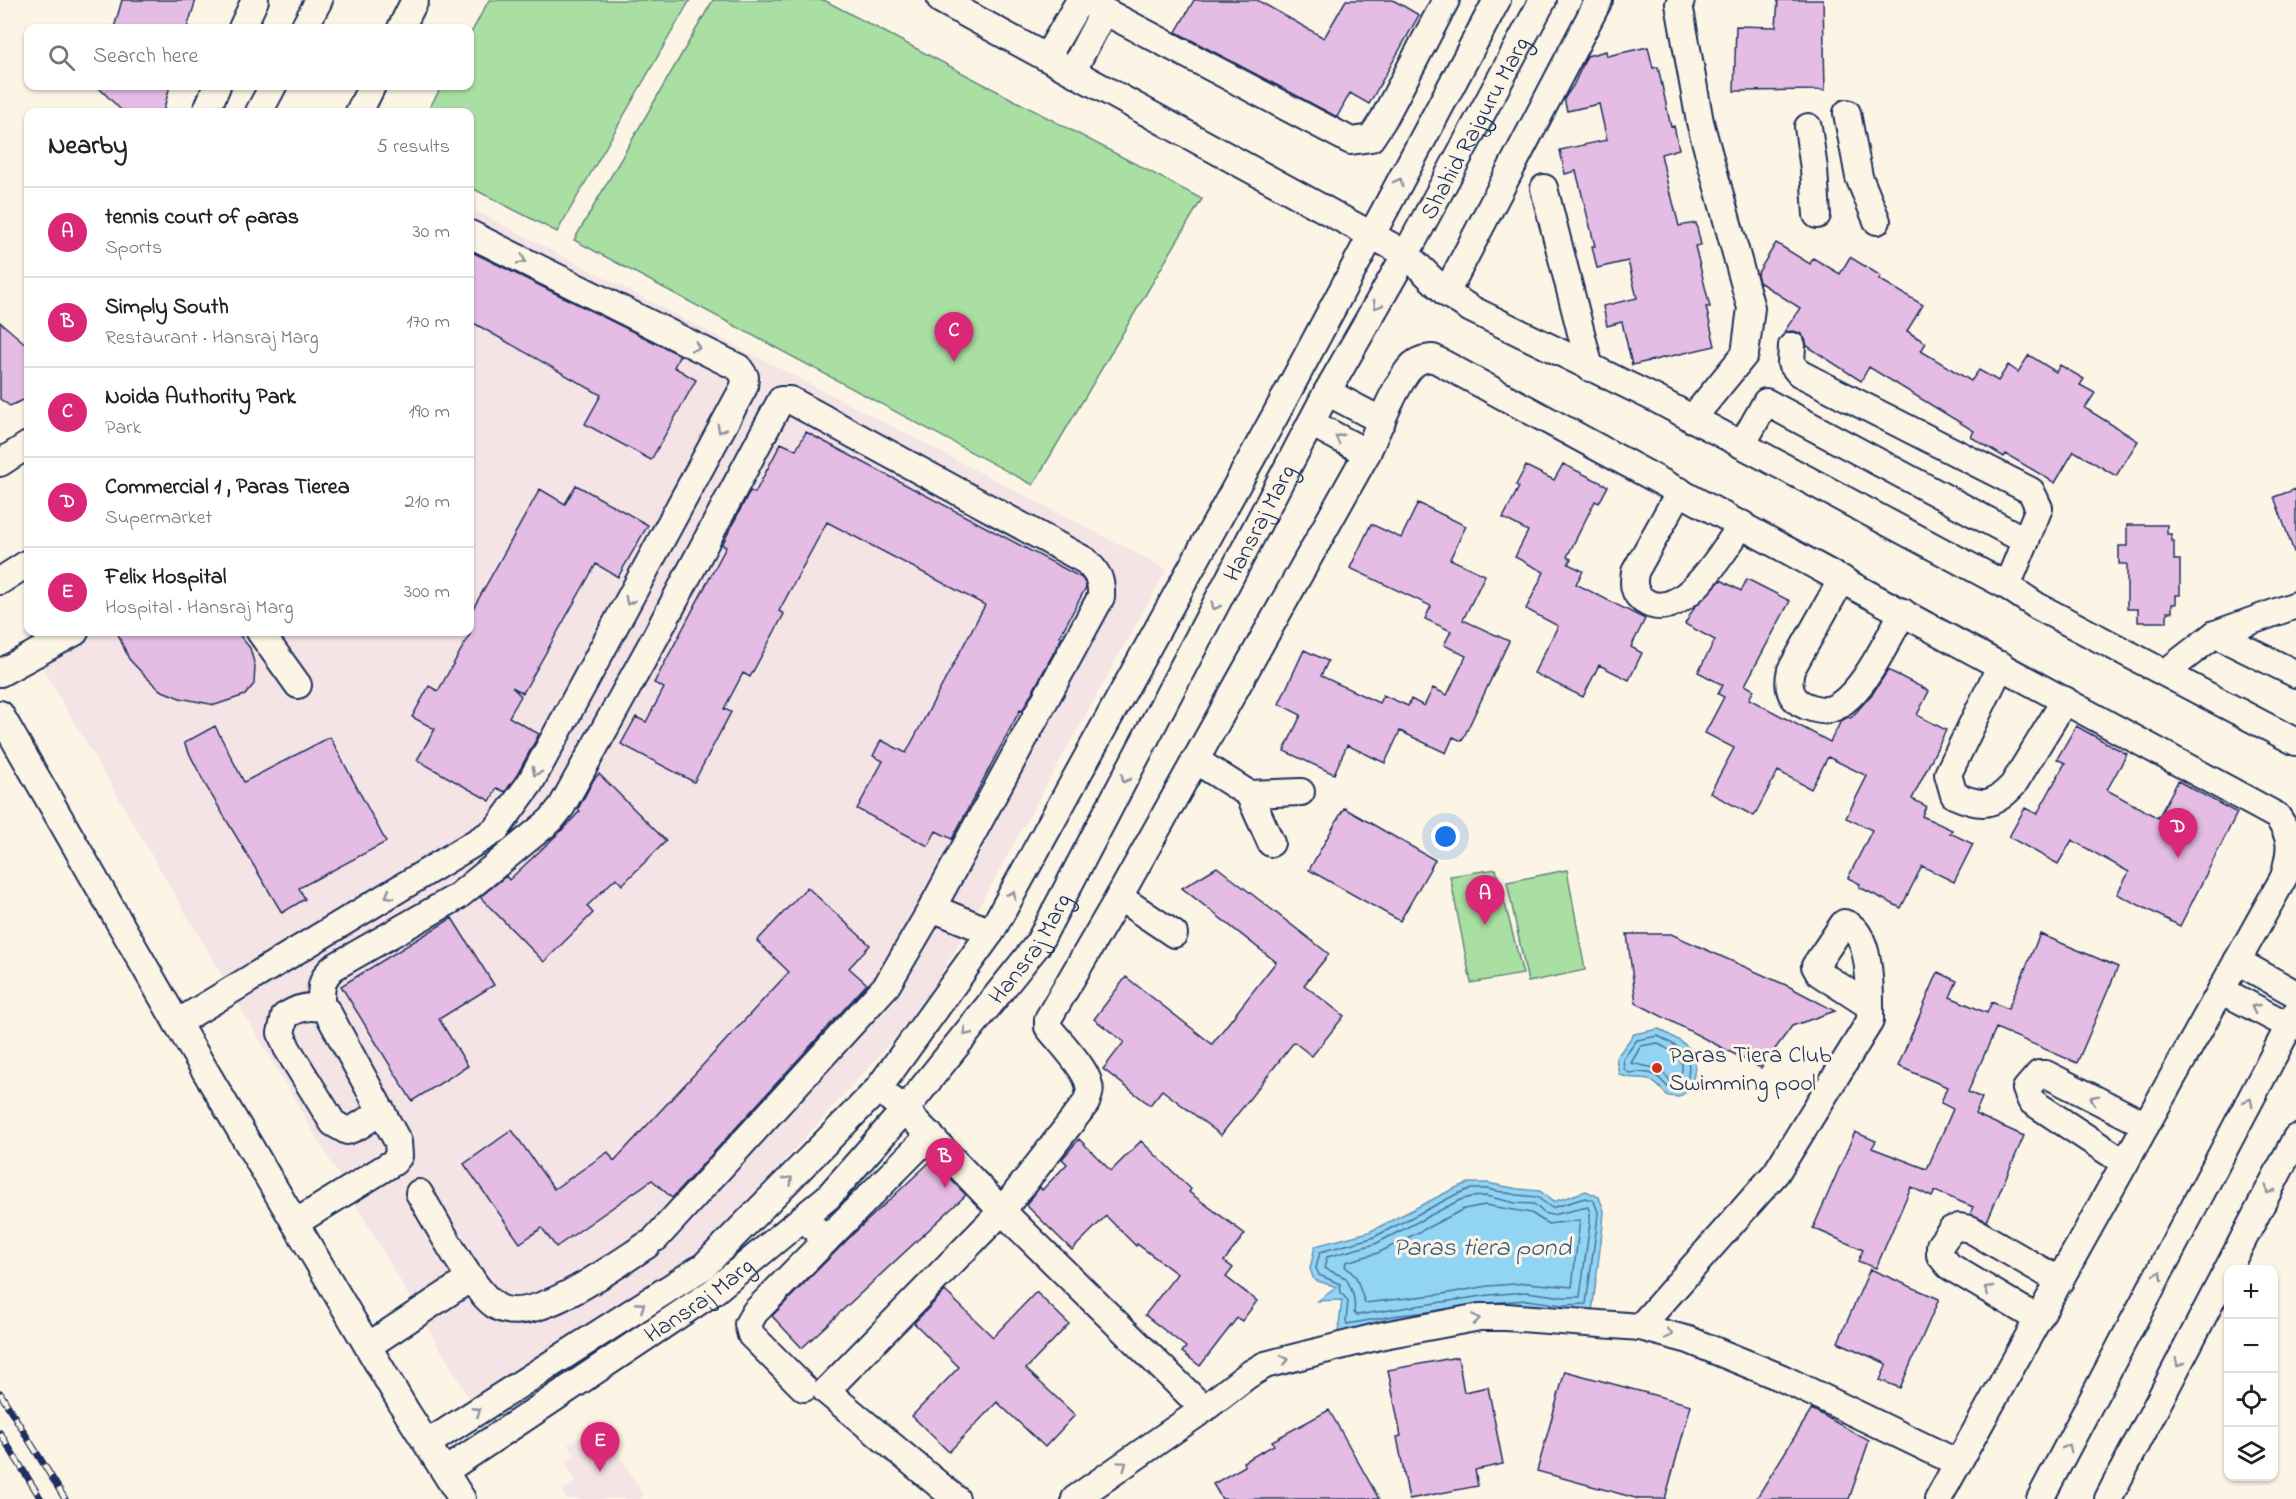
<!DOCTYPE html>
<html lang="en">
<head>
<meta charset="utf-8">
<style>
  :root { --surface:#fff; --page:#f2f2f2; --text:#222; --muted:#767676; --line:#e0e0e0; --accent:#db2777 }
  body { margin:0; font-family:"Indie Flower",sans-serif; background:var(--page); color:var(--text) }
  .controls { position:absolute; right:18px; bottom:18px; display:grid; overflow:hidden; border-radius:12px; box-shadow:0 2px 4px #0004 }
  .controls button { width:54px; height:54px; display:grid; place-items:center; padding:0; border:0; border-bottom:2px solid var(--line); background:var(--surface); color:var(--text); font:30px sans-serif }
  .you { position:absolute; left:1446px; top:837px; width:21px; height:21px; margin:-15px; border:4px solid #fff; border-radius:50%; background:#1a73e8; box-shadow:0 0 0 9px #1a73e833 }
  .badge { display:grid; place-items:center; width:39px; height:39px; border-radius:50%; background:var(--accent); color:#fff; font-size:20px; font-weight:700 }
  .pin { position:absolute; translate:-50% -50px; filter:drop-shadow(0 2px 3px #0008) }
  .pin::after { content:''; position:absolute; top:32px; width:21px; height:18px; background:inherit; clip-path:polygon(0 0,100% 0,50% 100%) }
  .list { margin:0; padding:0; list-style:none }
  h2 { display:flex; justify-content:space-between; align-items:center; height:78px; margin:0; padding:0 24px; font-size:26px }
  h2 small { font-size:20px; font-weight:400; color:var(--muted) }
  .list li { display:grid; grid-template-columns:39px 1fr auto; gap:18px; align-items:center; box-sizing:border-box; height:90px; padding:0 24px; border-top:2px solid var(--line) }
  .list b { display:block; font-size:22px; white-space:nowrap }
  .list p { margin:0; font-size:20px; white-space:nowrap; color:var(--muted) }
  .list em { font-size:20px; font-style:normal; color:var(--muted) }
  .icon { flex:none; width:33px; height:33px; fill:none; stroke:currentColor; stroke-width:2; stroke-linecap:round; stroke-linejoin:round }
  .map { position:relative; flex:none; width:2296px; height:1499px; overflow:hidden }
  .search { position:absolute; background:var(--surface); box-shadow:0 2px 4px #0004; left:24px; top:24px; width:450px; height:66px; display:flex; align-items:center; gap:15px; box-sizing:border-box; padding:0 21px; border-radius:12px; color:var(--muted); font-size:22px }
  .panel { position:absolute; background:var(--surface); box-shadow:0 2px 4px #0004; left:24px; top:108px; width:450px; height:528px; border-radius:12px }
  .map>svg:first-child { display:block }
  .built { fill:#f5e4e5 }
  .green { fill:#a9dfa2; stroke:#628780; stroke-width:1.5 }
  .water { fill:#92d4f3; stroke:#6292b7; stroke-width:1.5 }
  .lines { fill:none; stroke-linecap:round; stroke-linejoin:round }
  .shore { stroke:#4b719a; stroke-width:1.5 }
  .building { fill:#e5bce4; stroke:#1b2f5e; stroke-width:1.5 }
  .minor-casing { stroke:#1b2f5e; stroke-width:30 }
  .minor { stroke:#fcf5e5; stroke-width:26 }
  .rail-casing { stroke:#1b2f5e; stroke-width:7 }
  .rail { stroke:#fcf5e5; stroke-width:4.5; stroke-dasharray:14; stroke-linecap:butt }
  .oneway { stroke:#8c92a2 }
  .poi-dot { fill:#c8321e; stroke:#fcf5e5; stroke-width:2 }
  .labels { text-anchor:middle; stroke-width:6; stroke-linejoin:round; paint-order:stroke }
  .street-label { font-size:24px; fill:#1b2f5e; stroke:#fcf5e5 }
  .poi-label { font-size:24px; fill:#1b2f5e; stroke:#fcf5e5; text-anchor:start }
  .water-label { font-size:26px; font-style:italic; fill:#395883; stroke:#fcf5e5 }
</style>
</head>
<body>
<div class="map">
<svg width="2296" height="1499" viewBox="0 0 2296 1499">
  <rect width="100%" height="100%" fill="#fcf5e5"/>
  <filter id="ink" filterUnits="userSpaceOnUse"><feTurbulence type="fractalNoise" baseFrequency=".0167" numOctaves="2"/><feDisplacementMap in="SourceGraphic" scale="12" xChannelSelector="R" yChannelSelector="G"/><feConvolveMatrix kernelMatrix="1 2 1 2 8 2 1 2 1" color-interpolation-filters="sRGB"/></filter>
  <g filter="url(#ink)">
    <path class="built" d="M470 208 1167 569 925 1004 684 1273 471 1402 23 635 29 632H470Z
      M584 1434 593 1447 609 1438 644 1496 639 1499H567L562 1490 576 1481 565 1462 575 1457 568 1444Z"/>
    <path class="green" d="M489 0H690L557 232 470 187V112H427L442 86H470V35Z
      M713 0H824L1202 199 1033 485 574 240Z
      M1496 869 1523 974 1471 983 1450 876Z
      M1567 870 1585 970 1528 982 1507 882Z"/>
    <path class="water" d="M1659 1029C1690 1047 1702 1048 1691 1088L1679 1097 1668 1096C1663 1092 1659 1085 1653 1082 1644 1074 1632 1082 1619 1074L1616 1058 1634 1034Z
      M1469 1183H1487L1518 1189 1540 1191 1553 1202 1586 1191 1599 1197 1604 1211 1603 1225 1592 1312 1563 1311 1527 1306 1490 1308 1400 1321 1338 1333 1342 1300 1318 1301 1337 1287 1314 1280 1310 1269 1315 1246 1369 1232 1455 1188Z"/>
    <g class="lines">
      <path class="shore" d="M1658 1036C1683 1050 1695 1052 1686 1084L1677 1091C1665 1090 1664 1079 1654 1075 1646 1071 1637 1072 1629 1073L1624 1069 1623 1059 1637 1040Z
        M1657 1043C1668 1050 1684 1054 1682 1070 1681 1076 1680 1079 1676 1083L1672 1082 1659 1069 1631 1063 1641 1046Z
        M1486 1196 1515 1203 1534 1204 1544 1213 1552 1215 1588 1207 1590 1213V1223L1580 1297H1564L1527 1292 1489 1295 1357 1315 1354 1313C1356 1299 1352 1290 1346 1278L1324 1268 1327 1257 1375 1244 1460 1200 1471 1197Z
        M1485 1205 1531 1213 1548 1224 1580 1220 1572 1287 1527 1283 1488 1286 1443 1294 1365 1303 1356 1277 1345 1266 1346 1262 1378 1253 1464 1209Z
        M1429 1312 1399 1315 1347 1324 1346 1321 1348 1301 1341 1293 1340 1284 1319 1275 1316 1268 1320 1252 1372 1238 1457 1194 1470 1189H1487L1517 1195 1537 1197 1552 1208 1585 1198 1594 1201 1598 1212 1597 1224 1586 1304 1563 1305 1527 1300 1487 1303"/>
    </g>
    <path class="building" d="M122 0H196L187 28H114Z
      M1194 0H1257L1324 38 1346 0H1393L1419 15 1369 104 1350 93 1337 117 1176 32Z
      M1778 0H1823L1825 90 1734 91 1736 26 1776 27Z
      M1648 47 1653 68 1658 67 1671 127 1674 126 1679 149 1661 154 1670 195 1671 194 1679 226 1696 223 1701 245 1695 246 1710 307H1706L1715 346 1632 365 1622 322 1607 326 1603 306 1637 298 1628 261 1597 268 1592 246H1595L1576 171 1565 174 1560 150 1607 140 1599 104 1567 111 1564 99 1573 86 1587 56 1606 51 1607 56Z
      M97 86H170L163 112H123Z
      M1776 243 1810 264 1813 258 1840 274 1850 257 1881 276 1879 279 1923 305 1907 331 1926 343 1921 351 1971 381 1979 370 1998 381 2008 365 2018 372 2029 355 2056 372 2060 365 2084 379 2080 385 2095 393 2085 408 2138 441 2116 476 2074 451 2055 483 2006 454 2004 457 1971 437 1974 431 1869 367 1861 381 1807 346 1805 339 1800 333 1793 331 1784 332 1800 308 1759 282 1757 274Z
      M470 251 680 355 674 367 696 380 651 460 585 424 601 395 470 321Z
      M0 322 28 346V398L10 406 0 399Z
      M806 432 1082 578 1085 583 1086 587 1060 636 1062 637 1022 711 1020 710 952 839 936 831 928 846 857 809 883 761 873 756 881 740 906 753 985 605 827 522 779 611 784 614 750 677 743 673 724 709 731 712 694 782 621 744 636 717 646 722 664 688 654 683 726 547 722 545 750 491 755 493 781 443 796 450Z
      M1563 464 1608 486 1599 503 1595 501 1567 557 1571 559 1568 564 1583 571 1576 584 1645 619 1631 647 1642 653 1629 680 1599 665 1583 697 1534 673 1558 626 1526 609 1544 572 1515 557 1528 531 1503 518 1519 487 1516 485 1526 466 1554 480Z
      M576 485 648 525 618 577 596 564 523 693 512 687 521 696 509 717 539 734 517 775 505 792 497 788 490 801 417 760 435 729 412 717 429 686 438 691 470 634V614L540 489 565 504Z
      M2296 489V552H2294L2274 497Z
      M1418 503 1466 526 1450 559 1485 575 1463 620 1509 641 1462 741 1453 737 1446 753 1400 731 1385 763 1347 745 1334 774 1284 751 1301 715 1279 704 1304 650 1328 661 1321 676 1379 703 1383 695 1408 706 1411 699 1424 706 1433 688 1447 695 1466 656 1444 645 1451 631 1425 619 1431 606 1350 568 1371 524 1401 538Z
      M2127 525H2167V534H2171V541H2174V560H2180V595H2176V604H2172V612H2167V622H2138V609H2127V564H2119V546H2127Z
      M1747 579 1790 601 1745 685 1754 690 1749 699 1830 742 1841 721 1848 717 1851 718 1873 693 1888 670 1929 691 1917 715 1946 730 1912 799 1926 806 1922 816 1952 830 1950 833 1973 844 1954 882 1922 866 1901 908 1859 887 1860 884 1848 878 1872 830 1846 818 1867 776 1828 757 1811 789 1778 771 1754 816 1710 793 1734 748 1705 733 1724 697 1718 694 1723 685 1698 672 1715 640 1685 624 1694 608 1721 580 1741 591Z
      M117 632H237L250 648 255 666 254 684 245 695 215 705 180 698 160 690 145 676 129 659Z
      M215 726 244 782 330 737 386 842 299 888 305 899 282 913 206 786 184 743Z
      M2076 726 2127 754 2107 790 2158 818 2178 781 2237 813 2180 926 2117 894 2129 872 2072 840 2058 864 2009 837 2025 808 2037 814 2065 763 2057 759Z
      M599 774 666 841 622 885 616 878 587 906 593 913 544 962 480 897 506 876 509 880 563 829 580 811 578 809 594 779Z
      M1344 808 1435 860 1400 921 1309 870Z
      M1217 867 1329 954 1304 985 1344 1016 1312 1056 1294 1042 1221 1135 1162 1090 1150 1105 1103 1069 1124 1042 1094 1019 1126 977 1212 1044 1276 962 1182 888Z
      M807 887 870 945 849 968 867 984 672 1198 652 1180 556 1247 542 1228 520 1243 464 1164 512 1130 554 1189 608 1152 614 1161 789 972 757 941Z
      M452 918 494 985 439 1019 468 1066 412 1101 341 986Z
      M1627 934H1671L1788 986 1835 1011 1792 1026 1761 1068 1636 1003Z
      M2040 934 2118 967 2077 1063 1996 1028 1968 1092 1982 1098 1975 1114 2024 1136 1987 1221 1970 1214 1973 1207 1935 1191 1932 1197 1911 1187 1876 1268 1858 1261 1863 1250 1813 1228 1855 1132 1876 1141 1872 1148 1927 1169 1953 1109 1941 1103 1947 1087 1898 1066 1938 972 1957 981 1950 997 1987 1013 1992 1002 2008 1009Z
      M1079 1139 1111 1171 1141 1141 1191 1189 1189 1192 1245 1234 1224 1261 1233 1268 1226 1277 1257 1301 1242 1321 1237 1318 1200 1366 1182 1352 1186 1347 1145 1315 1177 1274 1137 1244 1136 1246 1106 1216 1072 1250 1026 1205 1040 1187 1042 1190 1067 1164 1062 1159Z
      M932 1160 966 1195 802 1348 772 1316 854 1233Z
      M1870 1269 1939 1299 1900 1388 1880 1380 1887 1364 1838 1342Z
      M945 1291 993 1337 1036 1292 1069 1324 1026 1369 1075 1415 1045 1447 997 1402 949 1452 912 1416 959 1367 914 1323Z
      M1458 1357 1464 1392 1488 1387 1503 1464 1475 1470 1478 1486 1409 1499 1397 1437 1401 1436 1388 1370Z
      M1565 1371 1691 1405 1665 1499H1639L1537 1471Z
      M1812 1409 1869 1441 1849 1499H1756Z
      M1329 1410 1379 1499H1222L1213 1484 1245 1466 1243 1462 1274 1445 1272 1441Z"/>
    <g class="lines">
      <g class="minor-casing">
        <g id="minor">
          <path d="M941 0 1406 254 1446 293 1471 309 1656 399 2007 586 2037 606 2296 742"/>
          <path d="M1083 0 1351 141 1371 138 1383 120 1446 0"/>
          <path d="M1681 0 1679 4 1700 122 1751 308 1745 354 1692 419"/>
          <path d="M242 28 255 0"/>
          <path d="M304 28 319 0"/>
          <path d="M401 28 415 0"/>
          <path d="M1047 57 1080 0"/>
          <path d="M1073 70 1104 11"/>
          <path d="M206 112 217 86"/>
          <path d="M259 112 273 86"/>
          <path d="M359 112 372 86"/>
          <path d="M1847 113 1859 177 1877 221"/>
          <path d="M1808 127 1814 169 1817 215"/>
          <path d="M1544 188 1590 368"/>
          <path d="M1446 293 1599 0"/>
          <path d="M1792 346 1791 363 1799 373 2031 491 2039 508 2007 586"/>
          <path d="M1327 392 1382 421"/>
          <path d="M1311 423 1367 453"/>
          <path d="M1742 445 1766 402 2026 541"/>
          <path d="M0 463 28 445"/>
          <path d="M1680 491 1635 572C1633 584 1633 593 1644 601 1682 626 1724 549 1742 524"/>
          <path d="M1842 579 1791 670C1788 682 1788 695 1800 703 1807 707 1819 711 1827 710 1859 704 1888 638 1903 612"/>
          <path d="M0 581 28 563"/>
          <path d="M260 632 298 685"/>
          <path d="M2215 634 2296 674"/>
          <path d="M2001 665 1948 774 1954 795C1981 807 1993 807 2013 785L2065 700"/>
          <path d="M2166 672 2215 634 2296 605"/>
          <path d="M0 673 75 632"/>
          <path d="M0 714 177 1023 406 1411 462 1499"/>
          <path d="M1195 760 1249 794 1271 843"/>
          <path d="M1249 794 1301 792"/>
          <path d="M1119 897 1174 934"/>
          <path d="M932 908 991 932"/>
          <path d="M2237 961 2296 994"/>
          <path d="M2221 990 2289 1026"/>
          <path d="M321 1007C321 989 320 979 334 967L457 897 551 820 562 806 656 636 781 400H790L1086 561C1098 573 1102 580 1101 597L932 908 887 985 656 1238"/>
          <path d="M177 1023 496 830 530 783 744 387 745 377 739 368 470 234"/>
          <path d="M891 1099 904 1109 1002 1211 1204 1409"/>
          <path d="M2125 1163 2031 1101 2026 1089 2039 1074H2046L2146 1125"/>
          <path d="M419 1193C435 1219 472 1291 496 1306 531 1329 615 1265 647 1245"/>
          <path d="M295 1223 394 1162 399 1156 398 1142 327 1011C313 1003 298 1008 285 1016L281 1033 287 1048 333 1123 347 1131 357 1127 382 1111"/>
          <path d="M814 1228 826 1240 930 1135"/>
          <path d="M2038 1319 1949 1266 1940 1255V1245L1951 1230 1959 1227 1970 1229 2060 1281"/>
          <path d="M1640 1327 1776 1173 1870 1021C1870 996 1873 931 1844 923L1815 966 1819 973 1870 1006"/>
          <path d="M368 1346 471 1278"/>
          <path d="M804 1388 751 1335 748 1324 755 1312 826 1240"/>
          <path d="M428 1443 704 1266 878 1089 991 932 1276 414 1497 0"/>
          <path id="s1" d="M445 1471 713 1292 828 1197 908 1106 1038 944 1327 392 1406 254 1543 0"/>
          <path d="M956 1499 826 1391 1002 1211 1086 1103C1088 1097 1091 1091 1089 1085 1086 1068 1059 1041 1048 1027V1019L1119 897 1367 453C1377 431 1396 383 1411 367 1417 360 1424 359 1433 358L2277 816C2294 840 2291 849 2284 877L1938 1499"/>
          <path d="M1075 1499 1204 1409 1248 1375 1265 1365 1384 1335 1480 1317H1506L1640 1327 1689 1340 1782 1378 1958 1463"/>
          <path d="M2040 1499 2296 1013"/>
          <path d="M2108 1499 2296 1138"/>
        </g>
      </g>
      <use href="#minor" class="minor"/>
      <g class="rail-casing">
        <path id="rail" d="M0 1393 65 1499
          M0 1433 41 1499"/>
      </g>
      <use href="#rail" class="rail"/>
    </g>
    <defs><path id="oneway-chevron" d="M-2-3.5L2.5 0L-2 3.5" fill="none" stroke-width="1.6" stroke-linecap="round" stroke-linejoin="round" transform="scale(1.5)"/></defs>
    <g class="oneway">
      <use href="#oneway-chevron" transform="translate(1399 182) rotate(-62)"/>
      <use href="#oneway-chevron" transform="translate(522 260) rotate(26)"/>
      <use href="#oneway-chevron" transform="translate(1377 305) rotate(120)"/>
      <use href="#oneway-chevron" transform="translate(696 347) rotate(26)"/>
      <use href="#oneway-chevron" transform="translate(721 429) rotate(118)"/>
      <use href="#oneway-chevron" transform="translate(1339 438) rotate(-152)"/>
      <use href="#oneway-chevron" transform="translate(629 601) rotate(118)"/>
      <use href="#oneway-chevron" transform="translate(1215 606) rotate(118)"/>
      <use href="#oneway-chevron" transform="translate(536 772) rotate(118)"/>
      <use href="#oneway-chevron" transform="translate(1125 779) rotate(118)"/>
      <use href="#oneway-chevron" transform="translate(389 895) rotate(149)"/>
      <use href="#oneway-chevron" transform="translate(1012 895) rotate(-61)"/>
      <use href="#oneway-chevron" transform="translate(2255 1008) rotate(-152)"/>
      <use href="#oneway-chevron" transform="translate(967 1032) rotate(129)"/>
      <use href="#oneway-chevron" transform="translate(2094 1099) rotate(-153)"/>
      <use href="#oneway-chevron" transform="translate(2249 1102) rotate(-62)"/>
      <use href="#oneway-chevron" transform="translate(789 1180) rotate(-45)"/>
      <use href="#oneway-chevron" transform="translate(2269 1190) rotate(118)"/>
      <use href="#oneway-chevron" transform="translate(2159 1275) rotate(-62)"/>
      <use href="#oneway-chevron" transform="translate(1988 1289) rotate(-149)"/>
      <use href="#oneway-chevron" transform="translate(641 1306) rotate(-33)"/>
      <use href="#oneway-chevron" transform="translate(1476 1319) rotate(-8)"/>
      <use href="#oneway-chevron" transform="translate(1669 1334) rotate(15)"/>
      <use href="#oneway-chevron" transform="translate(1285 1360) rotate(-15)"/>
      <use href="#oneway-chevron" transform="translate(2179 1363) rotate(118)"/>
      <use href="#oneway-chevron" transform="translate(477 1411) rotate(-33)"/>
      <use href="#oneway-chevron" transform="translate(2068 1448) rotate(-62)"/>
      <use href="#oneway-chevron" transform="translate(1123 1465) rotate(-35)"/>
    </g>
  </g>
  <circle class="poi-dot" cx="1657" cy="1068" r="6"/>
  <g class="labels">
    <g class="street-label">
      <text dy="8" stroke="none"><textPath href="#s1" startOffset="1726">Shahid Rajguru Marg</textPath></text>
      <text dy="8" stroke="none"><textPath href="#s1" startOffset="1276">Hansraj Marg</textPath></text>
      <text dy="8" stroke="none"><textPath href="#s1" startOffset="792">Hansraj Marg</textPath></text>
      <text dy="8" stroke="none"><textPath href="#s1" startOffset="306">Hansraj Marg</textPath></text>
    </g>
    <g class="poi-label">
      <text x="1669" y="1062">Paras Tiera Club<tspan x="1669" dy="28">Swimming pool</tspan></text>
    </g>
    <g class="water-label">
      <text x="1482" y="1255">Paras tiera pond</text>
    </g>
  </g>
</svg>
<div class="controls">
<button>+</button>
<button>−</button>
<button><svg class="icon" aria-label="locate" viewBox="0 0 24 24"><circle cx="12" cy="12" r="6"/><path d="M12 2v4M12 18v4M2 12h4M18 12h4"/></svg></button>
<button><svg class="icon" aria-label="layers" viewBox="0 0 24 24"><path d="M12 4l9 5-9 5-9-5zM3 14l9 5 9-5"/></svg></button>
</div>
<div class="you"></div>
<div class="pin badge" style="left:1485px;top:925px">A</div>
<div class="pin badge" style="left:945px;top:1188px">B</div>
<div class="pin badge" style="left:954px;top:362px">C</div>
<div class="pin badge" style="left:2178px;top:858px">D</div>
<div class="pin badge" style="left:600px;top:1472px">E</div>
<div class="search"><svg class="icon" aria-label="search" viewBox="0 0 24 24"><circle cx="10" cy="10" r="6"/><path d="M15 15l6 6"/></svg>Search here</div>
<section class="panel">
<h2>Nearby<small>5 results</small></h2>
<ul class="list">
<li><span class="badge">A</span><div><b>tennis court of paras</b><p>Sports</p></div><em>30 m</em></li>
<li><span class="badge">B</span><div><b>Simply South</b><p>Restaurant · Hansraj Marg</p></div><em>170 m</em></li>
<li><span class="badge">C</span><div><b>Noida Authority Park</b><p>Park</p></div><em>190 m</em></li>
<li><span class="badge">D</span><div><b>Commercial 1 , Paras Tierea</b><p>Supermarket</p></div><em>210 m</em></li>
<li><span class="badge">E</span><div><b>Felix Hospital</b><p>Hospital · Hansraj Marg</p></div><em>300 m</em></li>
</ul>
</section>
</div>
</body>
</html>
